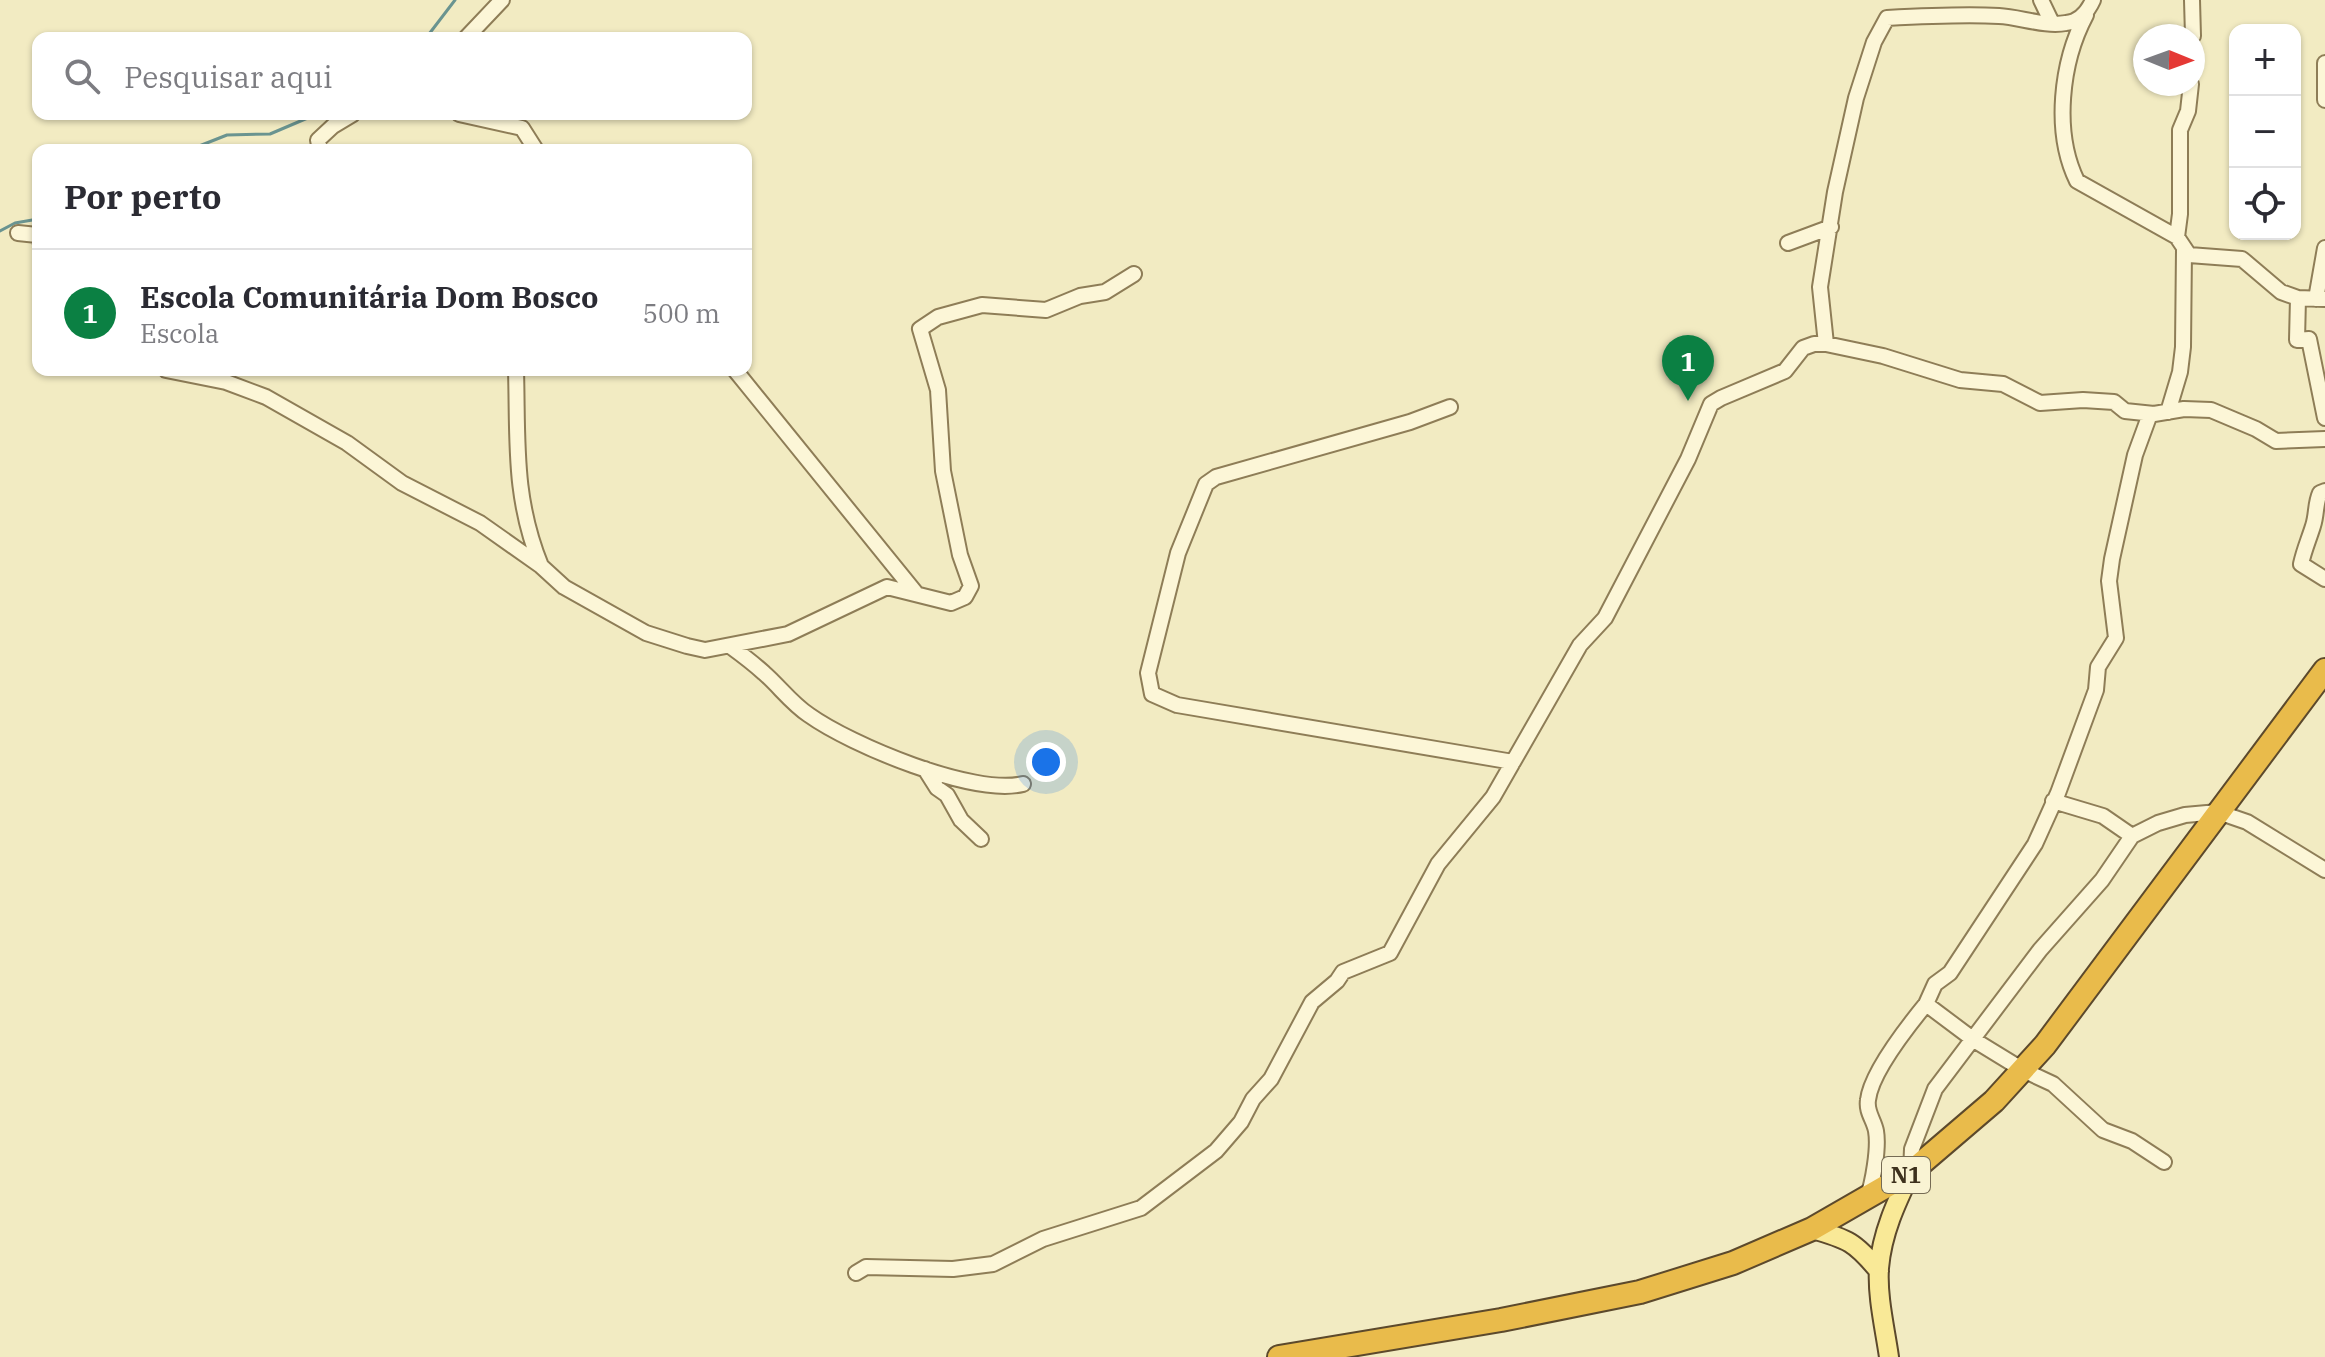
<!DOCTYPE html>
<html lang="pt">
<head>
<meta charset="utf-8">
<style>
  :root { --surface:#fff; --page:#f7f7f7; --text:#2b2b33; --muted:#7c7c81; --line:#e1e1e2; --accent:#0b8043 }
  body { margin:0; font-family:"IBM Plex Serif",serif; background:var(--page); color:var(--text) }
  .controls { position:absolute; right:24px; top:24px; display:grid; overflow:hidden; border-radius:16px; box-shadow:0 2px 6px #0004 }
  .controls button { width:72px; height:72px; display:grid; place-items:center; padding:0; border:0; border-bottom:2px solid var(--line); background:var(--surface); color:var(--text); font:40px sans-serif }
  .compass { position:absolute; left:2133px; top:24px; width:72px; height:72px; border-radius:50%; background:var(--surface); box-shadow:0 2px 6px #0004; rotate:91deg }
  .you { position:absolute; left:1046px; top:762px; width:28px; height:28px; margin:-20px; border:6px solid #fff; border-radius:50%; background:#1a73e8; box-shadow:0 0 0 12px #1a73e833 }
  .badge { display:grid; place-items:center; width:52px; height:52px; border-radius:50%; background:var(--accent); color:#fff; font-size:26px; font-weight:700 }
  .pin { position:absolute; translate:-50% -66px; filter:drop-shadow(0 2px 4px #0008) }
  .pin::after { content:''; position:absolute; top:42px; width:28px; height:24px; background:inherit; clip-path:polygon(0 0,100% 0,50% 100%) }
  .list { margin:0; padding:0; list-style:none }
  h2 { display:flex; justify-content:space-between; align-items:center; height:104px; margin:0; padding:0 32px; font-size:34px }
  h2 small { font-size:26px; font-weight:400; color:var(--muted) }
  .list li { display:grid; grid-template-columns:52px 1fr auto; gap:24px; align-items:center; box-sizing:border-box; height:128px; padding:0 32px; border-top:2px solid var(--line) }
  .list b { display:block; font-size:30px; white-space:nowrap }
  .list p { margin:0; font-size:26px; white-space:nowrap; color:var(--muted) }
  .list em { font-size:26px; font-style:normal; color:var(--muted) }
  .icon { flex:none; width:44px; height:44px; fill:none; stroke:currentColor; stroke-width:2; stroke-linecap:round; stroke-linejoin:round }
  .map { position:relative; flex:none; width:2325px; height:1357px; overflow:hidden }
  .search { position:absolute; background:var(--surface); box-shadow:0 2px 6px #0004; left:32px; top:32px; width:720px; height:88px; display:flex; align-items:center; gap:20px; box-sizing:border-box; padding:0 28px; border-radius:16px; color:var(--muted); font-size:30px }
  .panel { position:absolute; background:var(--surface); box-shadow:0 2px 6px #0004; left:32px; top:144px; width:720px; height:232px; border-radius:16px }
  .map>svg:first-child { display:block }
  .lines { fill:none; stroke-linecap:round; stroke-linejoin:round }
  .stream { stroke:#6a9490; stroke-width:3 }
  .minor-casing { stroke:#8e7d57; stroke-width:18 }
  .major-casing { stroke:#5c492c; stroke-width:22 }
  .highway-casing { stroke:#5c492c; stroke-width:26 }
  .minor { stroke:#fcf6d7; stroke-width:14 }
  .major { stroke:#f9e997; stroke-width:18 }
  .highway { stroke:#e9bb4b; stroke-width:22 }
  .labels { text-anchor:middle; stroke-width:7; stroke-linejoin:round; paint-order:stroke }
  .shield { fill:#f9f3d3; stroke:#756b54; stroke-width:2 }
  .shield-label { font-size:22px; font-weight:bold; fill:#3d311d }
</style>
</head>
<body>
<div class="map">
<svg width="2325" height="1357" viewBox="0 0 2325 1357">
  <rect width="100%" height="100%" fill="#f2ebc2"/>
  <g class="lines">
    <path class="stream" d="M426 38 455 0
      M189 150 227 135 270 134 317 114
      M0 231 15 223 38 219"/>
    <g class="minor-casing">
      <path id="minor" d="M2041 0 2052 23
        M2192 0 2193 36
        M2086 15C2061 62 2053 132 2077 181L2177 237
        M466 38 502 0
        M2325 63V100
        M2191 84 2188 111 2180 130V214L2177 237 2189 255 2242 259 2281 292 2298 298 2325 299
        M459 114 522 128 536 150
        M320 150 318 140 333 126 353 114
        M18 233 37 235 38 238
        M1788 243 1831 227
        M2298 298 2297 340 2309 339 2325 418
        M2316 299 2325 248
        M1826 344 1820 287 1835 192 1856 98 1874 42 1887 18C1924 16 1961 14 1999 16 2020 17 2045 27 2066 23 2079 22 2088 11 2093 0
        M166 370 226 382 266 397 347 443 402 483 480 523 541 566 564 587 646 633 687 646 705 650 788 634 887 587 951 603 965 597 971 586 960 555 943 471 938 390 920 329 938 317 982 305 1046 310 1080 296 1105 292 1134 274
        M516 370C518 441 513 497 541 566
        M735 370 915 592
        M1450 407 1410 422 1216 477 1206 484 1178 553 1148 673 1152 694 1177 705 1513 762
        M2168 412 2180 372 2183 347 2184 250
        M2150 414 2135 455 2112 559 2109 581 2116 638 2098 667 2096 690 2058 793 2035 844 1950 973 1935 984 1926 1004 1974 1040 2023 1070 2053 1084 2103 1130 2132 1141 2164 1162
        M2325 491 2320 493C2315 504 2317 514 2313 526 2309 539 2304 550 2301 564L2325 579
        M730 646C741 654 753 663 764 673 779 686 792 704 809 715 851 745 973 796 1023 784
        M925 769 937 788 947 795 961 820 981 839
        M2053 801 2103 816 2132 836
        M1911 1172 1912 1149 1935 1089 2040 950 2102 880 2132 836 2158 823 2185 815 2218 812 2247 822 2325 870
        M1867 1199C1873 1183 1879 1148 1876 1131 1874 1120 1866 1112 1868 1100 1871 1073 1908 1026 1926 1004
        M856 1273 866 1267 953 1269 993 1264 1043 1239 1141 1208 1216 1151 1241 1122 1253 1099 1271 1079 1312 1002 1337 981 1343 972 1390 953 1438 864 1493 797 1580 645 1605 618 1688 459 1711 404 1721 398 1785 371 1803 348 1814 344H1826L1883 356 1960 380 2003 384 2040 403 2083 400 2114 402 2125 411 2154 414 2184 409 2211 410 2256 429 2276 441 2325 439"/>
    </g>
    <g class="major-casing">
      <path id="major" d="M1812 1229C1848 1239 1855 1242 1879 1271
        M1889 1357C1885 1329 1877 1296 1879 1268 1882 1233 1896 1203 1911 1172"/>
    </g>
    <g class="highway-casing">
      <path id="highway" d="M1279 1357 1501 1320 1640 1292 1733 1263 1812 1229 1911 1172 1994 1101 2045 1045 2325 670"/>
    </g>
    <use href="#minor" class="minor"/>
    <use href="#major" class="major"/>
    <use href="#highway" class="highway"/>
  </g>
  <g class="labels">
    <rect class="shield" x="1882" y="1157" width="48" height="36" rx="6"/>
    <g class="shield-label">
      <text x="1906" y="1183">N1</text>
    </g>
  </g>
</svg>
<div class="controls">
<button>+</button>
<button>−</button>
<button><svg class="icon" aria-label="locate" viewBox="0 0 24 24"><circle cx="12" cy="12" r="6"/><path d="M12 2v4M12 18v4M2 12h4M18 12h4"/></svg></button>
</div>
<svg class="compass" viewBox="-18 -18 36 36"><path d="M0-13l5 13h-10z" fill="#e53935"/><path d="M0 13l5-13h-10z" fill="#7c7c81"/></svg>
<div class="you"></div>
<div class="pin badge" style="left:1688px;top:401px">1</div>
<div class="search"><svg class="icon" aria-label="search" viewBox="0 0 24 24"><circle cx="10" cy="10" r="6"/><path d="M15 15l6 6"/></svg>Pesquisar aqui</div>
<section class="panel">
<h2>Por perto<small></small></h2>
<ul class="list">
<li><span class="badge">1</span><div><b>Escola Comunitária Dom Bosco</b><p>Escola</p></div><em>500 m</em></li>
</ul>
</section>
</div>
</body>
</html>
